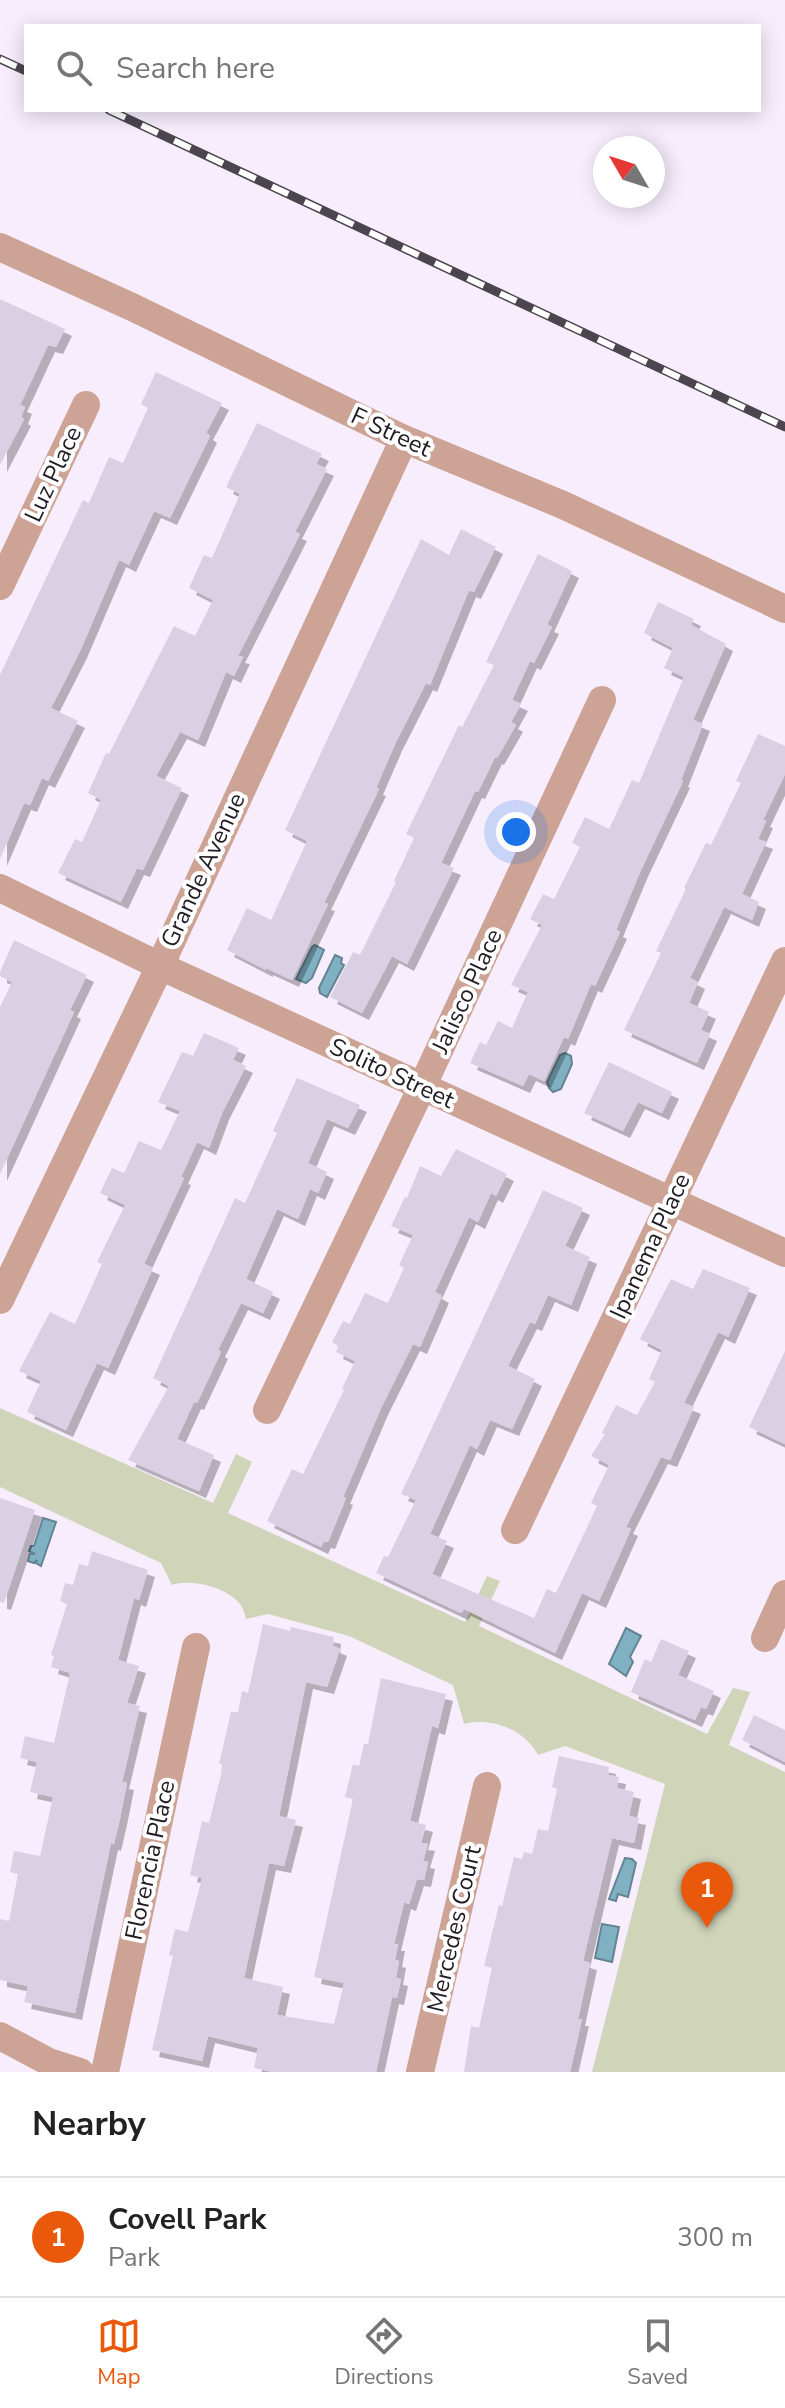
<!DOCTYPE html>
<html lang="en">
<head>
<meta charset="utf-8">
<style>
  :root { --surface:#fff; --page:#f6f6f6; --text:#222; --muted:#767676; --line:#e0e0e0; --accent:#ea580c }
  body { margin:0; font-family:"Nunito Sans",sans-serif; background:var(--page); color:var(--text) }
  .compass { position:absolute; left:593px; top:136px; width:72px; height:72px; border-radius:50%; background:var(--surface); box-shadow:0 4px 20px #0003; rotate:309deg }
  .you { position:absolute; left:516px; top:832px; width:28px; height:28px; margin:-20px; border:6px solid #fff; border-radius:50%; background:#1a73e8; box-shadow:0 0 0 12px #1a73e833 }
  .badge { display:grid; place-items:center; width:52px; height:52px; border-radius:50%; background:var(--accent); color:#fff; font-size:26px; font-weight:700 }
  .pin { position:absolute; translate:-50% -66px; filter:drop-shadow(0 2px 4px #0008) }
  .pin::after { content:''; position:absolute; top:42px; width:28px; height:24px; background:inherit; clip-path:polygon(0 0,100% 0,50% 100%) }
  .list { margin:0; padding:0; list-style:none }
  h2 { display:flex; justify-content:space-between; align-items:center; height:104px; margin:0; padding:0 32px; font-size:34px }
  h2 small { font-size:26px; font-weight:400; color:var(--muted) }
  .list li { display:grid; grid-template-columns:52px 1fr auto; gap:24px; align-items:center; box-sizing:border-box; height:120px; padding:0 32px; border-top:2px solid var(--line) }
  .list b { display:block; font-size:30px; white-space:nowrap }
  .list p { margin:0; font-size:26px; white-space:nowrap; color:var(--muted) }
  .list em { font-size:26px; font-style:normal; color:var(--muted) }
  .icon { flex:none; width:44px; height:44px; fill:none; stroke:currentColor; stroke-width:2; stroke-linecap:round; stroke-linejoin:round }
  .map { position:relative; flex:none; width:785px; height:2072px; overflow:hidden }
  .search { position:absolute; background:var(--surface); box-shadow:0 4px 20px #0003; left:24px; right:24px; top:24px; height:88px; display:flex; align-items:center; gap:20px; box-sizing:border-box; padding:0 28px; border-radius:0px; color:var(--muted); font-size:30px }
  .sheet { height:224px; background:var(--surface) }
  nav { display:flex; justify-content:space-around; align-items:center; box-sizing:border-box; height:112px; border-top:2px solid var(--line); background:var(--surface); font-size:22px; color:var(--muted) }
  nav a { display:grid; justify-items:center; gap:4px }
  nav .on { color:var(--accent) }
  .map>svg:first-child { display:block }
  .green { fill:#d0d4b9 }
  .water { fill:#80b1c3; stroke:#648493; stroke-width:2 }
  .building { fill:#dbd0e3; filter:url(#shadow) }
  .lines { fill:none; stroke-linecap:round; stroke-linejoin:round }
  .minor { stroke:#cca395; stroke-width:28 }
  .rail-casing { stroke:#4b454e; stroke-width:9 }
  .rail { stroke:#fff; stroke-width:6; stroke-dasharray:18; stroke-linecap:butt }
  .labels { text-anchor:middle; stroke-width:8; stroke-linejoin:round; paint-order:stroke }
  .street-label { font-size:24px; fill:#211c23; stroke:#fff }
</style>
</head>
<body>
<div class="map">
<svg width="785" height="2072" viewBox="0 0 785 2072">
  <defs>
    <filter id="shadow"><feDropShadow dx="7" dy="7" stdDeviation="0" flood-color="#0004"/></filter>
  </defs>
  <rect width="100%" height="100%" fill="#f7edfd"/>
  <path class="green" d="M0 1408 213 1503 236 1454 252 1462 228 1513 465 1622 487 1576 500 1581 479 1626 707 1734 733 1688 750 1692 729 1745 785 1772V2072H592L665 1784 565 1746 538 1755C525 1730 492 1717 464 1724L453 1685 349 1636 268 1614 246 1619C245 1615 244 1611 242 1607 231 1588 191 1578 172 1585L161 1563 0 1487Z"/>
  <path class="water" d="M315 945 324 950 312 978 306 983 296 979 312 947Z
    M335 955 342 958 341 963 344 965 327 997 320 993 319 988Z
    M565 1053 571 1056 572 1064 561 1089 553 1092 549 1088 547 1082 560 1055Z
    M43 1518 56 1522 41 1566 36 1563 37 1560 34 1563 28 1561 30 1554H35L29 1551 31 1546H34Z
    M626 1628 641 1636 630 1657 633 1662 626 1676 609 1664Z
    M625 1858 632 1859 636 1863 628 1897 618 1894 616 1901 609 1899Z
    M602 1924 619 1927 612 1962 595 1958Z"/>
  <path class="building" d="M0 299 65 329 56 347 48 345 20 405 25 407 21 417 24 419 0 465Z
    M156 372 222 403 206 433 210 436 170 518 154 511 129 565 119 560 80 651 51 708 78 721 48 781 42 778 30 805 24 803 0 859V675L83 500 89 503 109 457 123 463 148 408 141 404Z
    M257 423 322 454 316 464 327 469 295 532 300 534 238 656 243 657 234 676 226 672 198 740 180 732 156 776 182 788 143 870 137 868 121 902 58 873 75 839 82 842 101 800 88 793 106 753 109 754 174 626 195 636 213 600 189 588 204 555 212 558 240 494 226 487Z
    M461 529 496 547 474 592 469 590 430 685 426 683 395 744 376 788 379 789 324 903 328 904 292 980 266 968V970L227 950 247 908 271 920 307 841 285 830 421 539 449 555Z
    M538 554 572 571 547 625 552 627 534 663 530 661 512 700 521 704 511 722 516 725 497 758 495 757 478 792 475 791 441 863 454 868 407 964 392 956 362 1013 330 997 353 952 360 955 396 882 394 881 414 838 406 834 459 725 462 727 494 665 486 662Z
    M658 602 694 619 691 625 726 644 693 720 703 724 681 780 683 781 640 872 616 930 620 932 595 986 591 984 568 1039 564 1037 544 1081 529 1074 523 1086 470 1063 480 1042 486 1045 498 1021 512 1028 528 992 511 985 542 925 530 919 543 894 554 899 580 847 572 843 585 817 609 829 632 780 639 783 684 677 664 668 673 648 644 633Z
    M758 734 785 746V774L763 820 766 821 758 839 766 842 742 894 759 902 752 920 724 907 690 978 698 982 689 1003 709 1012 701 1030 710 1034 697 1063 624 1030 661 953 656 951 686 889 684 888 706 843 711 845 741 783 736 781Z
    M14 940 87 975 70 1010 74 1012 0 1174V1007L12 982 0 976V972Z
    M204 1033 239 1048 233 1060 246 1066 222 1113 209 1148 197 1142 181 1177 184 1178 144 1264 153 1268 108 1368 97 1363 66 1430 27 1412 41 1381 19 1371 50 1312 75 1324 102 1264 97 1262 125 1205 100 1193 112 1168 124 1173 139 1141 161 1150 180 1111 158 1102 182 1052 193 1056Z
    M609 1062 672 1092 662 1113 638 1102 623 1131 584 1113Z
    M297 1078 360 1105 348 1128 327 1119 308 1163 327 1172 318 1193 310 1189 298 1219 277 1209 246 1279 273 1292 263 1313 241 1303 218 1350 221 1352 197 1403 194 1402 177 1439 214 1455 199 1491 128 1460 169 1386 153 1378 235 1198 245 1203 277 1133 273 1131Z
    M456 1149 507 1174 496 1196 491 1193 478 1222 469 1217 435 1292 442 1296 420 1347 413 1344 381 1408 343 1497 346 1498 328 1542 324 1541 321 1547 267 1521 292 1469 303 1474 344 1390 342 1389 355 1361 336 1352 338 1346 332 1342 343 1321 350 1324 365 1293 388 1303 404 1268 399 1265 413 1235 391 1226 405 1197 407 1198 420 1166 441 1176Z
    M543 1190 583 1208 565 1246 590 1257 571 1305 548 1295 535 1324 530 1322 508 1366 535 1379 512 1429 490 1420 477 1449 470 1445 430 1534 447 1541 432 1574 534 1618 547 1589 556 1593 597 1506 591 1503 609 1465 591 1456 605 1434 602 1433 616 1405 637 1415 655 1382 649 1379 662 1350 640 1339 671 1279 693 1289 703 1269 750 1288 728 1337 718 1332 684 1403 694 1407 670 1460 661 1457 626 1527 631 1529 599 1601 582 1593 555 1653 464 1609 461 1613 376 1573 384 1556 388 1557 416 1500 401 1494Z
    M785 1351V1444L749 1427Z
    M0 1498 35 1510 4 1603 0 1602Z
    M92 1551 148 1570 139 1600 134 1598 118 1660 139 1666 127 1703 140 1706 122 1782 127 1783 120 1818 114 1844 111 1843 75 2013 24 2002 28 1986 0 1980V1919L9 1921 18 1874 10 1872 14 1851 40 1856 53 1797 30 1792 37 1762 20 1758 25 1736 54 1743 70 1673 51 1667 54 1656 51 1655 67 1604 60 1601 65 1583 73 1585 79 1564 88 1566Z
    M263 1624 290 1631 291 1627 334 1637 333 1646 340 1649 327 1687 306 1682 279 1816 296 1820 284 1866 269 1863 244 1978 283 1987 277 2015 334 2024 344 1983 314 1977 353 1799 345 1797 353 1764 359 1766 364 1744H368L381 1678 446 1694 438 1728 432 1726 410 1821 426 1825 421 1843 428 1844 423 1861 428 1862 424 1880 417 1879 409 1904 404 1902 394 1944H398L395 1960 399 1961 396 1978 401 1979 397 1998 392 1997 376 2072H273L254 2068 258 2048 208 2036 202 2061 152 2050 173 1956 169 1955 175 1929 188 1932 202 1878 190 1875 202 1821 209 1823 221 1775 222 1764H219L231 1712H238L242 1691 248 1693Z
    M661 1639 689 1651 678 1675 714 1691 706 1709 701 1707 695 1720 631 1692 645 1659 651 1662Z
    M754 1715 785 1730V1762L742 1740Z
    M559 1756 609 1767 608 1775 619 1777 617 1788 634 1792 629 1816 639 1818 634 1843 612 1838 583 1961 590 1963 578 2019H582L570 2072H464L471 2026 479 2028 492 1968 484 1966 499 1905 502 1906 514 1857 522 1859 524 1852 532 1854 538 1829 548 1831 557 1789 552 1787Z"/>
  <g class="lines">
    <path class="minor" d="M0 247 132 307 404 439 563 505 785 609
      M0 586 86 405
      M0 888 160 966 785 1253
      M0 1300 160 966 404 439
      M267 1410 422 1087 602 700
      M515 1530 785 961
      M765 1638 785 1594
      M0 2036 49 2062 80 2072
      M105 2072 196 1647
      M420 2072 487 1786"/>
    <g class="rail-casing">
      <path id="rail" d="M0 59 26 71
        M109 110 785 427"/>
    </g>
    <use href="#rail" class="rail"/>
  </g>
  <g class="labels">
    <g class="street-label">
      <text transform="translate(391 432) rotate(25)" y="8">F Street</text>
      <text transform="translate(53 474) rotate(-65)" y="8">Luz Place</text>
      <text transform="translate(203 870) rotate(-65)" y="8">Grande Avenue</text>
      <text transform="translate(467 991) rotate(-65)" y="8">Jalisco Place</text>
      <text transform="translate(392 1073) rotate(25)" y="8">Solito Street</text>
      <text transform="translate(650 1246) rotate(-65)" y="8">Ipanema Place</text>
      <text transform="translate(150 1860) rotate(-78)" y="8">Florencia Place</text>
      <text transform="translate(454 1929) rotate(-77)" y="8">Mercedes Court</text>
    </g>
  </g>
</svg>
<svg class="compass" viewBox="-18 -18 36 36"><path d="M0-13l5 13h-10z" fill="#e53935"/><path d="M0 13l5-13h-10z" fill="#767676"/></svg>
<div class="you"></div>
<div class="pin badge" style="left:707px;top:1928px">1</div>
<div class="search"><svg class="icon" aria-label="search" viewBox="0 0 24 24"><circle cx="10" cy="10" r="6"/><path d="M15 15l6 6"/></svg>Search here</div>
</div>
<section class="sheet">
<h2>Nearby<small></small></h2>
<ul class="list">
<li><span class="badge">1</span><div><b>Covell Park</b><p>Park</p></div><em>300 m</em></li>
</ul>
</section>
<nav>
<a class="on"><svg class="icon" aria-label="map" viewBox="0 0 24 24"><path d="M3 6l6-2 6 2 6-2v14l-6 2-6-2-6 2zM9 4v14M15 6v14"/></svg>Map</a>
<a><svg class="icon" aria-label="directions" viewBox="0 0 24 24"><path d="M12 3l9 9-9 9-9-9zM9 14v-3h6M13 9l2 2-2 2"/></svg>Directions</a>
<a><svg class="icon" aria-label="saved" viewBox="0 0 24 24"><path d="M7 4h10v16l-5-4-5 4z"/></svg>Saved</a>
</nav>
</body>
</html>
